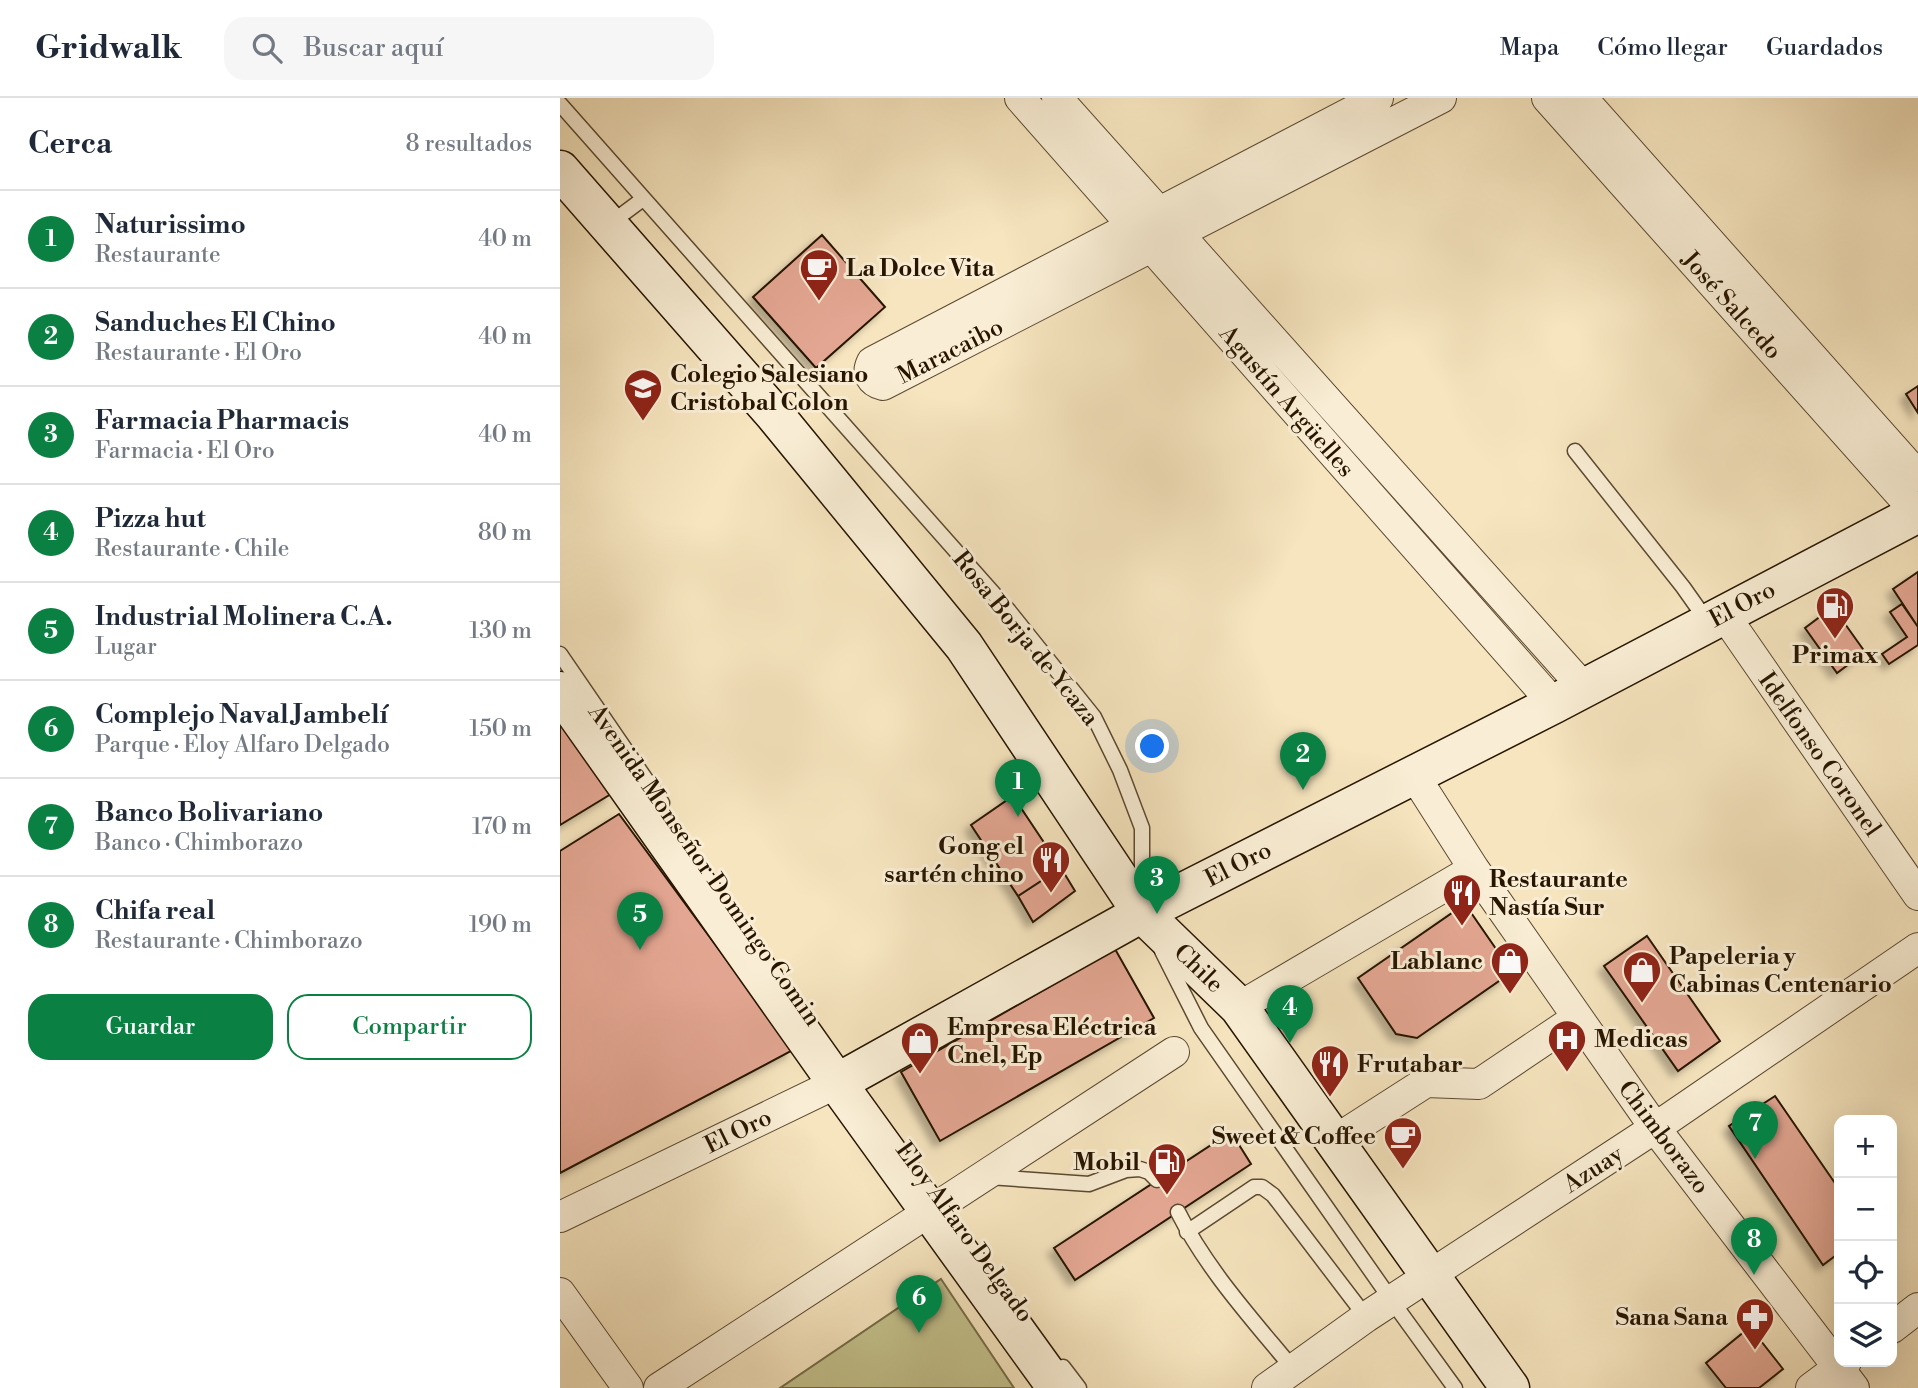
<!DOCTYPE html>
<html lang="es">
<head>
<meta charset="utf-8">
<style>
  :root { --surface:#fff; --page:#f6f6f7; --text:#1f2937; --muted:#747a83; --line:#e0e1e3; --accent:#0b8043 }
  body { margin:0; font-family:"Libre Bodoni",serif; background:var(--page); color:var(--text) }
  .controls { position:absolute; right:21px; bottom:21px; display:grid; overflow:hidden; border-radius:14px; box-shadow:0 7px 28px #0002 }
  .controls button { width:63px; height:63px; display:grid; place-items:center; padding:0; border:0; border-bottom:2px solid var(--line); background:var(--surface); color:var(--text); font:35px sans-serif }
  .you { position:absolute; left:593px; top:649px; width:24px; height:24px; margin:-18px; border:5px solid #fff; border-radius:50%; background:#1a73e8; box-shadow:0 0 0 10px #1a73e833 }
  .badge { display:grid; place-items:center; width:46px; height:46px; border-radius:50%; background:var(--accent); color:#fff; font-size:23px; font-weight:700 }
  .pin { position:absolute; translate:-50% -58px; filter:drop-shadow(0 2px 4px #0008) }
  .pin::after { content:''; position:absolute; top:37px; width:24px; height:21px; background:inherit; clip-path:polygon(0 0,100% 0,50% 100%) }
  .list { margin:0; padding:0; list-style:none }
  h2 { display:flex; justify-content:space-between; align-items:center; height:91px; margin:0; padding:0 28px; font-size:30px }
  h2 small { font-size:23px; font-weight:400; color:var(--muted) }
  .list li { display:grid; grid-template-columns:46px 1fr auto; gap:21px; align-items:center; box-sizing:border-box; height:98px; padding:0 28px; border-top:2px solid var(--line) }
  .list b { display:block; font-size:26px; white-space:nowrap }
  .list p { margin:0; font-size:23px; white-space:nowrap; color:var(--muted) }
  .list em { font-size:23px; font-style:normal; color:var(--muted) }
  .actions { display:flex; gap:14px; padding:21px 28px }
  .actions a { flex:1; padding:16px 0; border:2px solid var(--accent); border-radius:21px; text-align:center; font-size:24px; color:var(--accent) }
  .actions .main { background:var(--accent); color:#fff }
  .icon { flex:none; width:38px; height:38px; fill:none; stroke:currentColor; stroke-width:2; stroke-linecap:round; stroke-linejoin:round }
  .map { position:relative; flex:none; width:1358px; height:1290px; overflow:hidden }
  header { display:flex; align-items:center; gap:42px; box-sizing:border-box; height:98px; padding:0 35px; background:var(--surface); border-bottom:2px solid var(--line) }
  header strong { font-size:33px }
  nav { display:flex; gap:38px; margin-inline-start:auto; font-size:24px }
  .search { width:490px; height:63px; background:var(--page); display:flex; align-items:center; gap:18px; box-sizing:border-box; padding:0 24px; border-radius:21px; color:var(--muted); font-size:26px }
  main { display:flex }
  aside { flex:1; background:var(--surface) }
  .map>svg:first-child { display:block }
  .green { fill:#c3c28d; stroke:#756c47; stroke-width:2 }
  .building { fill:#e3a692; stroke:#271501; stroke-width:2; filter:url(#shadow) }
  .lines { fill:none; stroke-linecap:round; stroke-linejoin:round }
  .lane-casing { stroke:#5b4930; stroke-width:17 }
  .street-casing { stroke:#5b4930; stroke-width:32 }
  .secondary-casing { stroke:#271501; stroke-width:41 }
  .lane { stroke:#f9eed5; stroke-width:14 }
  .street { stroke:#f9eed5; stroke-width:30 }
  .secondary { stroke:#f9eed5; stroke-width:38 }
  .labels { text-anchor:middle; stroke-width:6; stroke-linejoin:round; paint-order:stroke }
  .poi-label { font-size:24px; font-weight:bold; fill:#271501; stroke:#f9eed5; text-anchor:start }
  .street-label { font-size:24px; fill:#271501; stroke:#f9eed5 }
</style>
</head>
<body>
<header>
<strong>Gridwalk</strong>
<div class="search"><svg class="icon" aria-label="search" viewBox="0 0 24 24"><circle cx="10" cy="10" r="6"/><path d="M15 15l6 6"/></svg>Buscar aquí</div>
<nav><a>Mapa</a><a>Cómo llegar</a><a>Guardados</a></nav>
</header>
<main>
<aside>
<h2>Cerca<small>8 resultados</small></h2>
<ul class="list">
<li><span class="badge">1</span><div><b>Naturissimo</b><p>Restaurante</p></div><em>40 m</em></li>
<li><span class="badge">2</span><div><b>Sanduches El Chino</b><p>Restaurante · El Oro</p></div><em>40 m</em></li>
<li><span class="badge">3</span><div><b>Farmacia Pharmacis</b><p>Farmacia · El Oro</p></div><em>40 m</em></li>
<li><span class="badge">4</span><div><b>Pizza hut</b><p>Restaurante · Chile</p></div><em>80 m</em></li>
<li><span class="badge">5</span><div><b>Industrial Molinera C.A.</b><p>Lugar</p></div><em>130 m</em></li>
<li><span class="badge">6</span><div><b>Complejo Naval Jambelí</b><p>Parque · Eloy Alfaro Delgado</p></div><em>150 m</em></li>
<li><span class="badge">7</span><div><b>Banco Bolivariano</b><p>Banco · Chimborazo</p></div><em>170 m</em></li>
<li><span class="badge">8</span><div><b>Chifa real</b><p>Restaurante · Chimborazo</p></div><em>190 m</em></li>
</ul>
<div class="actions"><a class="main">Guardar</a><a>Compartir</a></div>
</aside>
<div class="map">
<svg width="1358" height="1290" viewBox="0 0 1358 1290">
  <defs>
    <filter id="shadow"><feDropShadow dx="-6" dy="6" stdDeviation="3.5" flood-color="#0004"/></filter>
  </defs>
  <rect width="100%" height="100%" fill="#f6e5bf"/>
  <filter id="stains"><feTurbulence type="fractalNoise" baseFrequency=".00286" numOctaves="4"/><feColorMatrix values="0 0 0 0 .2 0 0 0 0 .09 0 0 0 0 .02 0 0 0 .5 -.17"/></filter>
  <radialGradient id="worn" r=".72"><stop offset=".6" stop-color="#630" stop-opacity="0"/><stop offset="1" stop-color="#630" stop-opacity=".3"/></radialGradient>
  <path class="green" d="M381 1181 454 1290H220Z"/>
  <path class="building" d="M262 137 325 209 256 270 193 199Z
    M1358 288V315L1346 296Z
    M1358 474V529L1333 491Z
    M1342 506 1358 529V547L1329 566 1322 556 1347 539 1330 514Z
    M1273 509 1305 554 1277 575 1245 530Z
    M0 625 51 696 0 727Z
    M453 698 501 770 458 798 411 727Z
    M59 716 233 952 0 1075V753Z
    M501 770 515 793 473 824 458 798Z
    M905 806 952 874 857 940 836 936 798 880Z
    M1087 838 1160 943 1118 973 1044 868Z
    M555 851 594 920 380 1043 341 974Z
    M1215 998 1279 1091V1155L1263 1167 1169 1028Z
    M671 1034 691 1066 515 1182 494 1150Z
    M1190 1229 1223 1271 1199 1290H1166L1146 1265Z"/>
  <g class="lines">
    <g class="lane-casing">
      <path id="lane" d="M0 6 449 513 534 619 560 672 582 730V799
        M48 127 83 101
        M1015 353 1123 489 1147 523
        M0 556 102 705
        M602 853 641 930 832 1203 895 1290
        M429 1079 529 1086 566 1072 580 1071 589 1074 597 1082
        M618 1114C647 1172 693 1222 734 1272
        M627 1134 694 1089H702L713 1097 806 1219
        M503 1269 519 1290"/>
    </g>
    <g class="street-casing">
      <path id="street" d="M460 0 994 606
        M497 0 1024 590
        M818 0 312 264C306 276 311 284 323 287L881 0
        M987 0 1357 415
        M1022 0 1358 378
        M1163 515 1358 797
        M854 677 914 771 1095 1030 1294 1290
        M679 909 914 771
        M774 1043 866 984 919 986 1017 920
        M0 1119 277 985
        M0 1195 68 1290
        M1332 1230 1358 1210
        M99 1290 614 954
        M707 1290 806 1219 1095 1030 1358 850
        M1251 1290 1286 1264"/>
    </g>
    <g class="secondary-casing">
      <path id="secondary" d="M0 72 214 316 404 548 582 815 679 909 950 1290
        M0 593 277 985 497 1290
        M277 985 582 815 994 606 1358 415"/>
    </g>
    <use href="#lane" class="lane"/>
    <use href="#street" class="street"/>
    <use href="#secondary" class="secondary"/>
  </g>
  <defs>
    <g id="cafe-pin" transform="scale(2.0125)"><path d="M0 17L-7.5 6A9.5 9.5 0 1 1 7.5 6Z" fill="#8f2418" stroke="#f9eed5"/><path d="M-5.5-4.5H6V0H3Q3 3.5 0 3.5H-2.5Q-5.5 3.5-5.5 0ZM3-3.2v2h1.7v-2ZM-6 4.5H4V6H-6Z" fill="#fff"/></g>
    <g id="school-pin" transform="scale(2.0125)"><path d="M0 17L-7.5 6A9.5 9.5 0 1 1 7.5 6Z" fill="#8f2418" stroke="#f9eed5"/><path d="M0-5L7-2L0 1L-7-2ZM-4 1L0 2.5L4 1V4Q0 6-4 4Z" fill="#fff"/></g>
    <g id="fuel-pin" transform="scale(2.0125)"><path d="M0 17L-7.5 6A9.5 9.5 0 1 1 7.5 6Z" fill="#8f2418" stroke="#f9eed5"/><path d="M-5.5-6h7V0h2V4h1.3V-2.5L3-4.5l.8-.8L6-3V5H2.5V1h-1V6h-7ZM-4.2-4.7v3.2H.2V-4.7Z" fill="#fff"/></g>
    <g id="restaurant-pin" transform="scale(2.0125)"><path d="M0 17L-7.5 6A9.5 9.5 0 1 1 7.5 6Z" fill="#8f2418" stroke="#f9eed5"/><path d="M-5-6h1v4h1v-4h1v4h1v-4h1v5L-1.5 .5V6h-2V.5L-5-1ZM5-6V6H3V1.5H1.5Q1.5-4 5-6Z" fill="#fff"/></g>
    <g id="shop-pin" transform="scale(2.0125)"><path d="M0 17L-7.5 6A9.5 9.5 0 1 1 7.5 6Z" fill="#8f2418" stroke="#f9eed5"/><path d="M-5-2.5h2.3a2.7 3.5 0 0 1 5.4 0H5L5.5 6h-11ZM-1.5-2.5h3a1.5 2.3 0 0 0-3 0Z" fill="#fff"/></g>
    <g id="hospital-pin" transform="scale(2.0125)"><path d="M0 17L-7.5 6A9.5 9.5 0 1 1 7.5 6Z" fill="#8f2418" stroke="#f9eed5"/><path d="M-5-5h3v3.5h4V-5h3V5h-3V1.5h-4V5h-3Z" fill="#fff"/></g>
    <g id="pharmacy-pin" transform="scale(2.0125)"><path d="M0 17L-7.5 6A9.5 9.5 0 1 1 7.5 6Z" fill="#8f2418" stroke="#f9eed5"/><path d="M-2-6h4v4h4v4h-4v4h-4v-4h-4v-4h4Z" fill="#fff"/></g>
  </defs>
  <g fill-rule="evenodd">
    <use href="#cafe-pin" x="259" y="170"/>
    <use href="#school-pin" x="83" y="290"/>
    <use href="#fuel-pin" x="1275" y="508"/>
    <use href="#restaurant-pin" x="491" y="762"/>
    <use href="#restaurant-pin" x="902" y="795"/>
    <use href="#shop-pin" x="950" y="863"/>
    <use href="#shop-pin" x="1082" y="872"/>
    <use href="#hospital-pin" x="1007" y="941"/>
    <use href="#shop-pin" x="360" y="943"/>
    <use href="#restaurant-pin" x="770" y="966"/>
    <use href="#cafe-pin" x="843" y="1038"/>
    <use href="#fuel-pin" x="607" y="1064"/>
    <use href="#pharmacy-pin" x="1195" y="1219"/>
  </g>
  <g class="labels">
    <g class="poi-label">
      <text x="286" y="178">La Dolce Vita</text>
      <text x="110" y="284">Colegio Salesiano<tspan x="110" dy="28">Cristobal Colon</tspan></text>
      <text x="1275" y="565" text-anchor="middle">Primax</text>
      <text x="464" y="756" text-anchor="end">Gong el<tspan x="464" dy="28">sartén chino</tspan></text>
      <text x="929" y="789">Restaurante<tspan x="929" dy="28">Nastía Sur</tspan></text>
      <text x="1109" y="866">Papeleria y<tspan x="1109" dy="28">Cabinas Centenario</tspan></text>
      <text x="923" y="871" text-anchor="end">Lablanc</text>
      <text x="387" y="937">Empresa Eléctrica<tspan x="387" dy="28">Cnel, Ep</tspan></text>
      <text x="1034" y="949">Medicas</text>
      <text x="797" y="974">Frutabar</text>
      <text x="816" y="1046" text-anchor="end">Sweet &amp; Coffee</text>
      <text x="580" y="1072" text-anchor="end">Mobil</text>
      <text x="1168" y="1227" text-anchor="end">Sana Sana</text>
    </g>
    <g class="street-label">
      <text transform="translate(1172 207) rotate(48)" y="8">José Salcedo</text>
      <text transform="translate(390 253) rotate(-27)" y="8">Maracaibo</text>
      <text transform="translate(727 303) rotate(49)" y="8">Agustín Argüelles</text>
      <text transform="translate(1182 506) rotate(-28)" y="8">El Oro</text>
      <text transform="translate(466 540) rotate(51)" y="8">Rosa Borja de Ycaza</text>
      <text transform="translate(1260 656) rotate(55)" y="8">Idelfonso Coronel</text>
      <text transform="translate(678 766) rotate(-27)" y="8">El Oro</text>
      <text transform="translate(145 767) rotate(55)" y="8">Avenida Monseñor Domingo Comin</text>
      <text transform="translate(639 870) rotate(44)" y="8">Chile</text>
      <text transform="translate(178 1033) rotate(-26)" y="8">El Oro</text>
      <text transform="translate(1104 1039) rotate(53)" y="8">Chimborazo</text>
      <text transform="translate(1033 1071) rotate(-33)" y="8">Azuay</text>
      <text transform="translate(405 1134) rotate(54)" y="8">Eloy Alfaro Delgado</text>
    </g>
  </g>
  <rect width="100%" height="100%" filter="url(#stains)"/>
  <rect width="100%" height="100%" fill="url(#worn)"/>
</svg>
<div class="controls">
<button>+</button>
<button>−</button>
<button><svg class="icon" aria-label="locate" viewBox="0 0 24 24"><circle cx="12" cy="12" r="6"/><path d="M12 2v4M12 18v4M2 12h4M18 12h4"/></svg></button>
<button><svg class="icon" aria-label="layers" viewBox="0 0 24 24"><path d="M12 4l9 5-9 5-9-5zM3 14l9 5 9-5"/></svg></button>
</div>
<div class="you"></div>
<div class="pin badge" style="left:458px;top:719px">1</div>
<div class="pin badge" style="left:743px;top:692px">2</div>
<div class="pin badge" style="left:597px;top:816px">3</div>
<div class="pin badge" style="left:730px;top:945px">4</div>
<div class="pin badge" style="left:80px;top:852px">5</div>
<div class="pin badge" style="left:359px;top:1235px">6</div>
<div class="pin badge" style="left:1195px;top:1061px">7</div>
<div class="pin badge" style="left:1194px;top:1177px">8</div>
</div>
</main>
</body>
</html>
